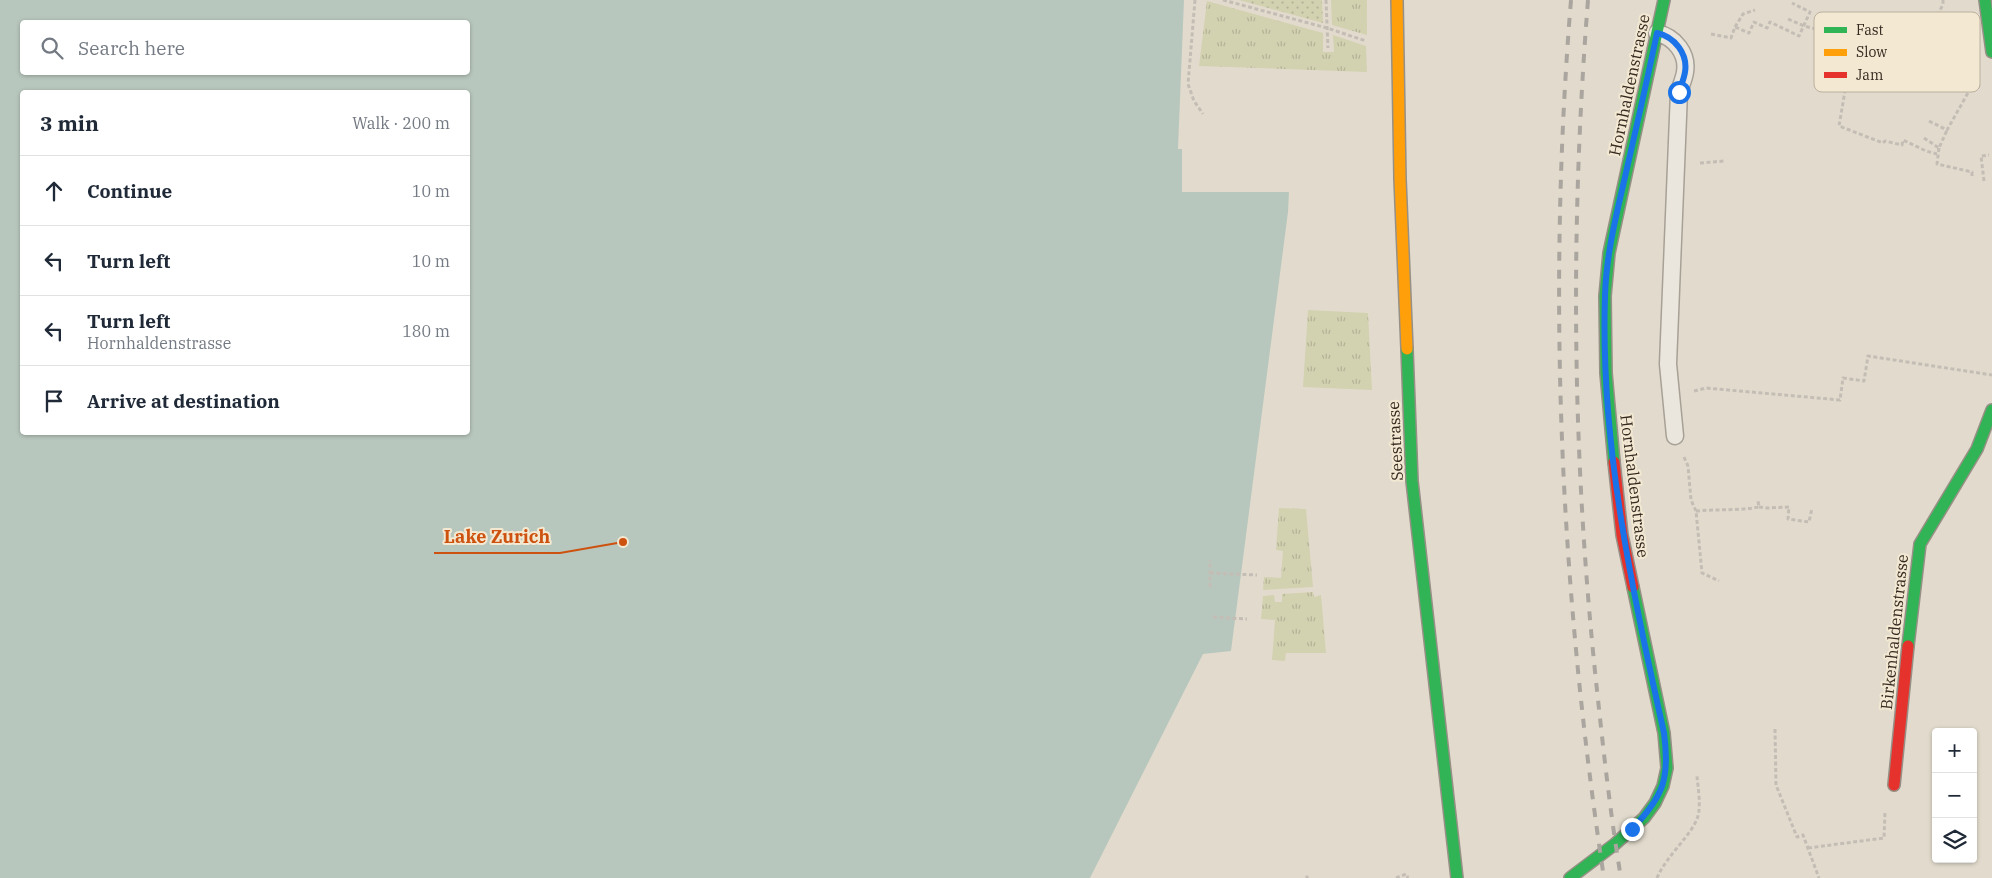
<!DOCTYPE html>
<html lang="en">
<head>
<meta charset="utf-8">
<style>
  :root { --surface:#fff; --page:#f6f6f7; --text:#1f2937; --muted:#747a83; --line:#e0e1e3 }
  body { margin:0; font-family:"IBM Plex Serif",serif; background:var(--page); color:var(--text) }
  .controls { position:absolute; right:15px; bottom:15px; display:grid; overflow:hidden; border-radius:5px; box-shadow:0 1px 4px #0004 }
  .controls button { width:45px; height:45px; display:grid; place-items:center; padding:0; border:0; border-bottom:1px solid var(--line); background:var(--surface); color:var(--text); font:25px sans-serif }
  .stop { position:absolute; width:15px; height:15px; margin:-11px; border:4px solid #1a73e8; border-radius:50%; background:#fff }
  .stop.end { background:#1a73e8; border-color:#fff; box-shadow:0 1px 5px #0008 }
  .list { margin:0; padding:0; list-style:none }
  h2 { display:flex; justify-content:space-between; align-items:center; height:65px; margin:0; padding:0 20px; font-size:21px }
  h2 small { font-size:16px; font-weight:400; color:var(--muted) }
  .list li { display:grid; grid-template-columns:32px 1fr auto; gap:15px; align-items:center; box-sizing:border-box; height:70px; padding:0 20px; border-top:1px solid var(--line) }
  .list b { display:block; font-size:19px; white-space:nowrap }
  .list p { margin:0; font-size:16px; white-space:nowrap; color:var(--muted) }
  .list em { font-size:16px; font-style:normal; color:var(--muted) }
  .icon { flex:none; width:28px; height:28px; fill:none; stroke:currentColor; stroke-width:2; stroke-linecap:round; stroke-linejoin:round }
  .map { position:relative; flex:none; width:1992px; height:878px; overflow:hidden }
  .search { position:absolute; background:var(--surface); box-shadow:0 1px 4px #0004; left:20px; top:20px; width:450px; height:55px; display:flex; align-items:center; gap:12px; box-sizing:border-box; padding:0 18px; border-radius:5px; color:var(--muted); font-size:19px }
  .panel { position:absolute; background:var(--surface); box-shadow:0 1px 4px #0004; left:20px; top:90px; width:450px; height:345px; border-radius:5px }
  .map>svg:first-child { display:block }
  .grass { fill:url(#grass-tufts) }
  .park { fill:url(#park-dots) }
  .water { fill:#b8c7bd; fill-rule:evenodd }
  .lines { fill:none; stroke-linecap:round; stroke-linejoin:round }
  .lane-casing { stroke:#a7a096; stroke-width:19 }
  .fast-casing { stroke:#979086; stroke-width:14 }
  .slow-casing { stroke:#979086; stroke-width:14 }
  .jam-casing { stroke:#979086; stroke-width:14 }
  .path { stroke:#c3bdb5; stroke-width:3; stroke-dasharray:4 2.5; stroke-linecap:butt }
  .lane { stroke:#eae6de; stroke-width:16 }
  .fast { stroke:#30b455; stroke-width:11 }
  .slow { stroke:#ff9f0a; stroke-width:11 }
  .jam { stroke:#e5322d; stroke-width:11 }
  .rail { stroke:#aaa59e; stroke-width:4; stroke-dasharray:9 9; stroke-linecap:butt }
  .route { stroke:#1a73e8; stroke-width:6 }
  .labels { text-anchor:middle; stroke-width:4; stroke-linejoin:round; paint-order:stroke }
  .street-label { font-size:16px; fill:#35291f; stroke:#f3e9d3 }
  .key { fill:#f3e9d3; stroke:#baaf9d; stroke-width:1 }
  .key-label { font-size:14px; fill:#35291f }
  .leader { fill:none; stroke:#cd520f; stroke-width:2 }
  .callout-dot { fill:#cd520f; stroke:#f3e9d3; stroke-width:2 }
  .callout-label { font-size:18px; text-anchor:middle; font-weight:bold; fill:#cd520f; stroke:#f3e9d3; stroke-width:4; stroke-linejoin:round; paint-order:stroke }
</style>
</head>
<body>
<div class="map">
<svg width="1992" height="878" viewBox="0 0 1992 878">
  <defs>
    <pattern id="grass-tufts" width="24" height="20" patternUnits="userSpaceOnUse" patternTransform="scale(1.25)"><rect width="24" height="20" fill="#d2d1b0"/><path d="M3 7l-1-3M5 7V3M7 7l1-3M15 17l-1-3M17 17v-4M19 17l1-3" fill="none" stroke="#b5b397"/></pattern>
    <pattern id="park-dots" width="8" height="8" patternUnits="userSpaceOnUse" patternTransform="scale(1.25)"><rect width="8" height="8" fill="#d2d1b0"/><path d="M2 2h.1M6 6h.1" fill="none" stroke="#b5b397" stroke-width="1.8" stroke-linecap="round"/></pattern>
  </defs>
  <rect width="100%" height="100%" fill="#e2dbcd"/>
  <path class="grass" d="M1331 0H1367V35L1332 25Z
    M1207 1 1323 33V52H1334L1333 35 1366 46 1367 72 1199 66Z
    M1308 310 1368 313 1372 390 1303 387Z
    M1279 508 1306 509 1313 587 1263 590 1264 577 1281 578 1283 551 1276 550Z
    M1313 592 1314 597 1321 595 1326 653H1286L1285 661 1272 660 1275 620 1261 619 1263 596 1274 595 1275 602H1282V594Z"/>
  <path class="park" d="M1239 0H1322L1323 23Z"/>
  <path class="water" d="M0 0H1184L1178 149H1182V192H1289L1288 212 1231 651 1203 654 1090 878H0ZM22 22H468V72H22ZM22 92H468V432H22Z"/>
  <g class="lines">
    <g class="lane-casing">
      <path id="lane" d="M1657 33C1675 37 1688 54 1685 72 1684 79 1681 85 1679 92L1668 364 1675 436"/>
    </g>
    <g class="fast-casing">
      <path id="fast" d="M1985 0 1992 52
        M1407 349 1412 481 1457 878
        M1614 462 1606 373 1605 296 1609 253 1664 0
        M1908 646 1920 544 1977 449 1992 410
        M1570 878 1615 844 1644 818 1655 803 1663 786 1667 768 1664 733 1633 587"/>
    </g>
    <g class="slow-casing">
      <path id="slow" d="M1397 0 1400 179 1407 349"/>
    </g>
    <g class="jam-casing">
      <path id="jam" d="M1614 462 1622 535 1633 587
        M1894 785 1908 646"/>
    </g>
    <path class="path" d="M1195 0 1188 84 1194 101 1203 114
      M1223 0 1327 28 1366 41
      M1326 0 1328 48
      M1788 19 1804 26 1842 36 1853 44
      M1912 20 1932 31
      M1871 26 1853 44 1839 126 1883 143 1885 141 1902 145 1903 140 1926 151 1937 154
      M1735 27 1743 14 1755 10
      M1711 34 1731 38 1735 27 1749 33 1754 22 1767 28 1770 22 1799 36 1810 12 1792 3
      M1852 51 1884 37 1920 54 1943 4V0
      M1929 121 1947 130 1973 84 1980 87
      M1924 138 1939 148 1947 130
      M1939 148 1937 164 1972 172V176
      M1700 163 1724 161
      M1984 181 1981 156 1989 155
      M1694 391 1706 388 1840 400 1843 378 1864 381 1868 356 1992 375
      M1684 457 1688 466 1691 500 1696 511 1702 573 1719 581
      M1759 507 1767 508 1789 507 1788 519 1809 522 1812 508
      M1696 511C1717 509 1738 511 1759 507L1758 501
      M1210 573 1257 575
      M1210 587V560
      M1213 617 1247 619
      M1775 729 1776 785 1797 837 1803 835 1819 878
      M1808 848 1884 838 1885 812
      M1306 878 1308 876
      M1396 878 1406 874 1408 878
      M1657 878C1666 856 1693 834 1698 816 1701 804 1698 788 1697 776"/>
    <use href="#lane" class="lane"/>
    <use href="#fast" class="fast"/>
    <use href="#slow" class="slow"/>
    <use href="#jam" class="jam"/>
    <path class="rail" d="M1571 0C1547 293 1560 587 1604 878
      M1588 0C1570 227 1572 454 1596 681 1603 746 1610 813 1621 878"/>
  </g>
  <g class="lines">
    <path class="route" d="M1632 829C1664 796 1670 778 1664 733 1632 589 1600 444 1605 296 1606 256 1616 216 1625 177 1636 129 1647 81 1657 33 1675 37 1688 54 1685 72 1684 79 1681 85 1679 92"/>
  </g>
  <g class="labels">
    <g class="street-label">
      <text transform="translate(1629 85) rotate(-78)" y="6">Hornhaldenstrasse</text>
      <text transform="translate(1395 441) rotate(-93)" y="6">Seestrasse</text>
      <text transform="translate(1635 486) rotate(83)" y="6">Hornhaldenstrasse</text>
      <text transform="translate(1894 632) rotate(-84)" y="6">Birkenhaldenstrasse</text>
    </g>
  </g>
  <rect x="1814" y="12" width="166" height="80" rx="8" class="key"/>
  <rect x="1824" y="27" width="23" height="6" fill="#30b455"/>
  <rect x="1824" y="49" width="23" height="7" fill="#ff9f0a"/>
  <rect x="1824" y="72" width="23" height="6" fill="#e5322d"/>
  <g class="key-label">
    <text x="1856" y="35">Fast</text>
    <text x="1856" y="57">Slow</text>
    <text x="1856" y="80">Jam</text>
  </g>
  <path class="leader" d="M623 542L560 553H434"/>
  <circle class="callout-dot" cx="623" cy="542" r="5"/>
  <g class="callout-label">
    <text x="497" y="543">Lake Zurich</text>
  </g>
</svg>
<div class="controls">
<button>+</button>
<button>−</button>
<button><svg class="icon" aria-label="layers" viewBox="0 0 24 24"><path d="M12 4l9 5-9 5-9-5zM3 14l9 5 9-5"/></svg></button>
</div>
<div class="stop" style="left:1679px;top:92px"></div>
<div class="stop end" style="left:1632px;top:829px"></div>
<div class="search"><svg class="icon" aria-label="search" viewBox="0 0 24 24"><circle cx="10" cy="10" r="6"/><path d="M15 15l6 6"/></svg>Search here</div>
<section class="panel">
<h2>3 min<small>Walk · 200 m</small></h2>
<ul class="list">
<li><svg class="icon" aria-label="ahead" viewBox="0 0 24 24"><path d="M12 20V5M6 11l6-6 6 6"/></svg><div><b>Continue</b></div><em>10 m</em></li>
<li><svg class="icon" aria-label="left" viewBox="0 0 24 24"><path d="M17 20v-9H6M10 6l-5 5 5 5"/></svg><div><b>Turn left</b></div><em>10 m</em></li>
<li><svg class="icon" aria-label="left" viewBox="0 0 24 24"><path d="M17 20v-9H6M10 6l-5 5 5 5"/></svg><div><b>Turn left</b><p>Hornhaldenstrasse</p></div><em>180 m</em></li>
<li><svg class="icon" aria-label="arrive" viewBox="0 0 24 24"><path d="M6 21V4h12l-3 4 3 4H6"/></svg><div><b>Arrive at destination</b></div></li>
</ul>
</section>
</div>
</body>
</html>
